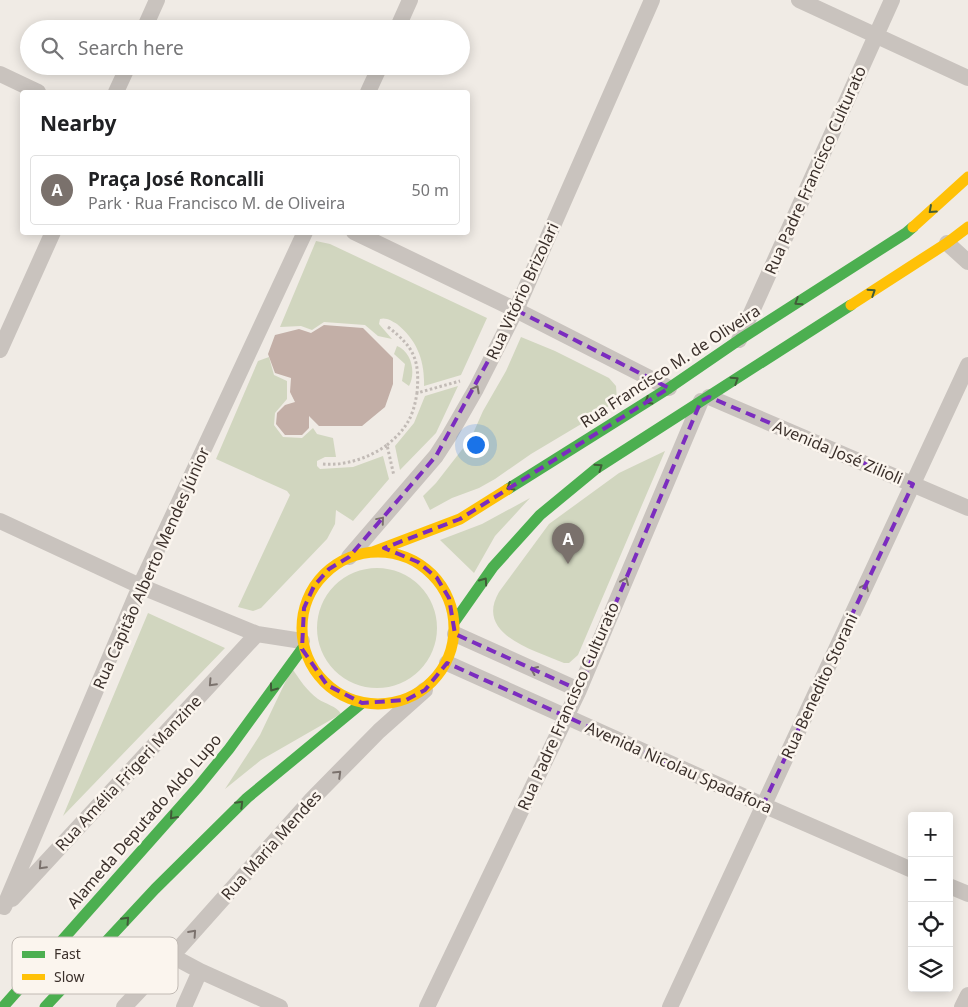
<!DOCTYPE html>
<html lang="en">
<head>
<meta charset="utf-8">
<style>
  :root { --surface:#fff; --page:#f2f2f2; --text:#202124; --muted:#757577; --line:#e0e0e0; --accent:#7a716c }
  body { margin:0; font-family:"Noto Sans",sans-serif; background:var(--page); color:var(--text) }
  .controls { position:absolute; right:15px; bottom:15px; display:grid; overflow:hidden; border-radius:5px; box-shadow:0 2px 12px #0003 }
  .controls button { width:45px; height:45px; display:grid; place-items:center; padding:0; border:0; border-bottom:1px solid var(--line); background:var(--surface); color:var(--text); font:25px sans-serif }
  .you { position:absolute; left:475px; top:444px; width:18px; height:18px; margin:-12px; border:4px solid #fff; border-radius:50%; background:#1a73e8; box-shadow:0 0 0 8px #1a73e833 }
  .badge { display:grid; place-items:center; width:32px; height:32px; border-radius:50%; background:var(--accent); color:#fff; font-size:16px; font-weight:700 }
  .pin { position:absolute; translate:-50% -41px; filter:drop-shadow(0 1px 2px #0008) }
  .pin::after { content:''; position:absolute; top:26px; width:18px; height:15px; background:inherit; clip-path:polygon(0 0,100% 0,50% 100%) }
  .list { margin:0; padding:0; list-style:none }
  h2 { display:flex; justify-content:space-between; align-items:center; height:65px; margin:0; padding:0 20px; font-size:21px }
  h2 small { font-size:16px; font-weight:400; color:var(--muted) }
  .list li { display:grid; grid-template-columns:32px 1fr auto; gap:15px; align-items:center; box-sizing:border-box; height:70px; margin:0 10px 10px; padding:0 10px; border:1px solid var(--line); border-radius:5px }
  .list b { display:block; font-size:19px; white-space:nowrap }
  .list p { margin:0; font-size:16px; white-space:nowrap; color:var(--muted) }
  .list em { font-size:16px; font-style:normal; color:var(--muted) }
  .icon { flex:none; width:28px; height:28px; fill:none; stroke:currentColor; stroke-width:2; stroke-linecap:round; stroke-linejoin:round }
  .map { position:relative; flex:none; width:968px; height:1007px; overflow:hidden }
  .search { position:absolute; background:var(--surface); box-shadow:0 2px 12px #0003; left:20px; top:20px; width:450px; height:55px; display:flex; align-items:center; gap:12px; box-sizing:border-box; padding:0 18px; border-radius:28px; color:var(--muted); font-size:19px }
  .panel { position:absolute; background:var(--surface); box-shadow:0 2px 12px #0003; left:20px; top:90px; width:450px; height:145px; border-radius:5px }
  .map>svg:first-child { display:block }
  .green { fill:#d1d6bf }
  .building { fill:#c3afa7 }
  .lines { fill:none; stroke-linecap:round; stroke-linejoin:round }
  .path { stroke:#c2bbb6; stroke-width:3; stroke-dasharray:2.5 2.5; stroke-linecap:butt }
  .street { stroke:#c9c3be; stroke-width:16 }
  .fast { stroke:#4caf50; stroke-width:11 }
  .slow { stroke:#ffc107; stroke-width:11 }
  .oneway { stroke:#415c38 }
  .oneway2 { stroke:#7b726d }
  .marked { fill:none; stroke:#7b2cbf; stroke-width:4; stroke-dasharray:10 6; stroke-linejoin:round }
  .labels { text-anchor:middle; stroke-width:5; stroke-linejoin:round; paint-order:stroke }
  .street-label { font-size:16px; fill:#3b302b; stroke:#fbf5ee }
  .key { fill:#fbf5ee; stroke:#c1bab4; stroke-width:1 }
  .key-label { font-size:14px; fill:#3b302b }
</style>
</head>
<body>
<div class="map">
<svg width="968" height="1007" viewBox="0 0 968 1007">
  <rect width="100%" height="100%" fill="#f0ebe5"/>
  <path class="green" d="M316 241 330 244 487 318 461 375 424 386C425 361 417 340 397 324 392 321 386 317 380 319L379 324 392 339 378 336 365 325 324 322 312 330 301 326 280 327Z
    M521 337 555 351 609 378 616 386 617 400 598 414 531 454 495 479 479 488 452 498 430 510 423 496 436 483 471 438 483 411 506 371Z
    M397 346C412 352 416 373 409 386L402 381 405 364 394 354Z
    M269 357 274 375 287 381V399L275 413 274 425 283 437 302 438 313 428 317 434 333 438 336 457H325L317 461V466L320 469 353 467 383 456 389 479 353 521 336 510 335 524 327 539 261 608 253 611 238 607 290 495 287 491 216 459 258 361Z
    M458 386 436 433 400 470 395 446 414 423 425 396Z
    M665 451 578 655 569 663H564C535 650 474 635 499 592L549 524 619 473Z
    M530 498 495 536 474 573 440 540 482 524Z
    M317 628a60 60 0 1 1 120 0a60 60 0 1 1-120 0Z
    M148 613 225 648 63 816Z
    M292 668C299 679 307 691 318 699 325 704 337 706 341 714L261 760 225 789 260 735Z"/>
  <path class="building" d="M324 325 363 328 393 358V384L385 407 362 426H319L309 416V428L302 435H285L276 424 277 413 285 405 295 402 290 392 291 378 275 373 268 354 275 335 299 329 311 333Z"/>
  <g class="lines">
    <path class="path" d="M388 327C414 347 420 360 417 393L460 381
      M387 445C406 429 413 418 417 393
      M323 464C345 466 369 458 387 445L394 476"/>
    <path class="street" d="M799 0 968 78
      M144 29 157 0
      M397 29 410 0
      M0 74 38 92
      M116 92 128 66
      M368 92 380 66
      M354 232 516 310 669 388
      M947 243 968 262
      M739 340 892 0
      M0 350 53 232
      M709 397 968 508
      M0 521 140 586 257 634 302 641
      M349 557 436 456 449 436 476 389 516 310 652 0
      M455 634 579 690
      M447 663 763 805 912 870
      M949 886 968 894
      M12 899 257 634
      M4 907 140 586 305 232
      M172 956 200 971 280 1007
      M124 1007 172 956 312 799 379 731 425 690
      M184 1007 200 971
      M427 1007 579 690 701 401
      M670 1007 968 365
      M962 1007 968 995"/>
    <path class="fast" d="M508 489 669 388 739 340 906 233 913 227
      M455 621 493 567 540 515 597 468 851 305
      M3 1007 198 787 229 749 302 649
      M45 1007 155 889 247 798 362 703"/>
    <path class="slow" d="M913 227 968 177
      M851 305 947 243 968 227
      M302 628a76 76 0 1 1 152 0a76 76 0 1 1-152 0Z
      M373 552 460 519 508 489"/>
  </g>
  <defs><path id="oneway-chevron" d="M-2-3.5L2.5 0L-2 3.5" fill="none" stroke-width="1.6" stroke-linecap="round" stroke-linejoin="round" transform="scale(1.25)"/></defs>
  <g class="oneway">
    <use href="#oneway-chevron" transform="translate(932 210) rotate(138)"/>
    <use href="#oneway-chevron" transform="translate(872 292) rotate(-33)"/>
    <use href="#oneway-chevron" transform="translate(798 302) rotate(147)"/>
    <use href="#oneway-chevron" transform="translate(735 380) rotate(-33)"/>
    <use href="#oneway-chevron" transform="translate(648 401) rotate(148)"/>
    <use href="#oneway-chevron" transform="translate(599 467) rotate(-35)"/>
    <use href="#oneway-chevron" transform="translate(510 487) rotate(148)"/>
    <use href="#oneway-chevron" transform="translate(484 581) rotate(-55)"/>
    <use href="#oneway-chevron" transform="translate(273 688) rotate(126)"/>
    <use href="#oneway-chevron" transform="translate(240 804) rotate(-45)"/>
    <use href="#oneway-chevron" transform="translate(173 816) rotate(132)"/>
    <use href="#oneway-chevron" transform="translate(126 920) rotate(-47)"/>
  </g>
  <g class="oneway2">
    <use href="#oneway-chevron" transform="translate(476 389) rotate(-62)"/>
    <use href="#oneway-chevron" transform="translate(381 520) rotate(-50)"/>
    <use href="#oneway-chevron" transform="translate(625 581) rotate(-67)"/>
    <use href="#oneway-chevron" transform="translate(865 587) rotate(-65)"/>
    <use href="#oneway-chevron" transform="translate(534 670) rotate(-156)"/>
    <use href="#oneway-chevron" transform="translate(212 683) rotate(133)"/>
    <use href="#oneway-chevron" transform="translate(338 774) rotate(-44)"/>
    <use href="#oneway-chevron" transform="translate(42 866) rotate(133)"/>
    <use href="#oneway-chevron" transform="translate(193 933) rotate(-48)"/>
  </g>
  <path class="marked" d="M516 310 669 388 460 519 384 548 418 562 437 578 449 598 455 634 579 690 701 401 709 397 913 484 763 805 447 663 425 690 406 700 362 703 327 685 302 649 304 608 314 586 329 569 349 557 436 456Z"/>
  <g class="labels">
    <g class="street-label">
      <text transform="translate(815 170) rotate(-66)" y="6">Rua Padre Francisco Culturato</text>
      <text transform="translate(522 291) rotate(-65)" y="6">Rua Vitório Brizolari</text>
      <text transform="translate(670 366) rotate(-33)" y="6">Rua Francisco M. de Oliveira</text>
      <text transform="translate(838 452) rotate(23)" y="6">Avenida José Zilioli</text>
      <text transform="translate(151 568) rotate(-66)" y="6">Rua Capitão Alberto Mendes Júnior</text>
      <text transform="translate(819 686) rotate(-65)" y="6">Rua Benedito Storani</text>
      <text transform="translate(568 706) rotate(-66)" y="6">Rua Padre Francisco Culturato</text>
      <text transform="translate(679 767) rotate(24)" y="6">Avenida Nicolau Spadafora</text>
      <text transform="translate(128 773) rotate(-47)" y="6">Rua Amélia Frigeri Manzine</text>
      <text transform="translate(144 821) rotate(-49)" y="6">Alameda Deputado Aldo Lupo</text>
      <text transform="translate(271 845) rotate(-48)" y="6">Rua Maria Mendes</text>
    </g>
  </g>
  <rect x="12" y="937" width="166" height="57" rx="8" class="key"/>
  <rect x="22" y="951" width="23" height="7" fill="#4caf50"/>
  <rect x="22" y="974" width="23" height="6" fill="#ffc107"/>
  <g class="key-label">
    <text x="54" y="959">Fast</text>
    <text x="54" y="982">Slow</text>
  </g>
</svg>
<div class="controls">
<button>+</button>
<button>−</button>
<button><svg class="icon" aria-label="locate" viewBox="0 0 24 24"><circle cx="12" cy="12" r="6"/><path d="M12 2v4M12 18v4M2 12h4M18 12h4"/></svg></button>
<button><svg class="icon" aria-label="layers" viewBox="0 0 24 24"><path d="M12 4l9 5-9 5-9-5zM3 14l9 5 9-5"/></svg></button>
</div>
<div class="you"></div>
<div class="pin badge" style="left:568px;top:564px">A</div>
<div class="search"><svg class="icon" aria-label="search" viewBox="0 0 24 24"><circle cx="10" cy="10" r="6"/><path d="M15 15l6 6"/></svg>Search here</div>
<section class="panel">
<h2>Nearby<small></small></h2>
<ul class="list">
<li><span class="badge">A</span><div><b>Praça José Roncalli</b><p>Park · Rua Francisco M. de Oliveira</p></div><em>50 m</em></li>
</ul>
</section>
</div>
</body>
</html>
